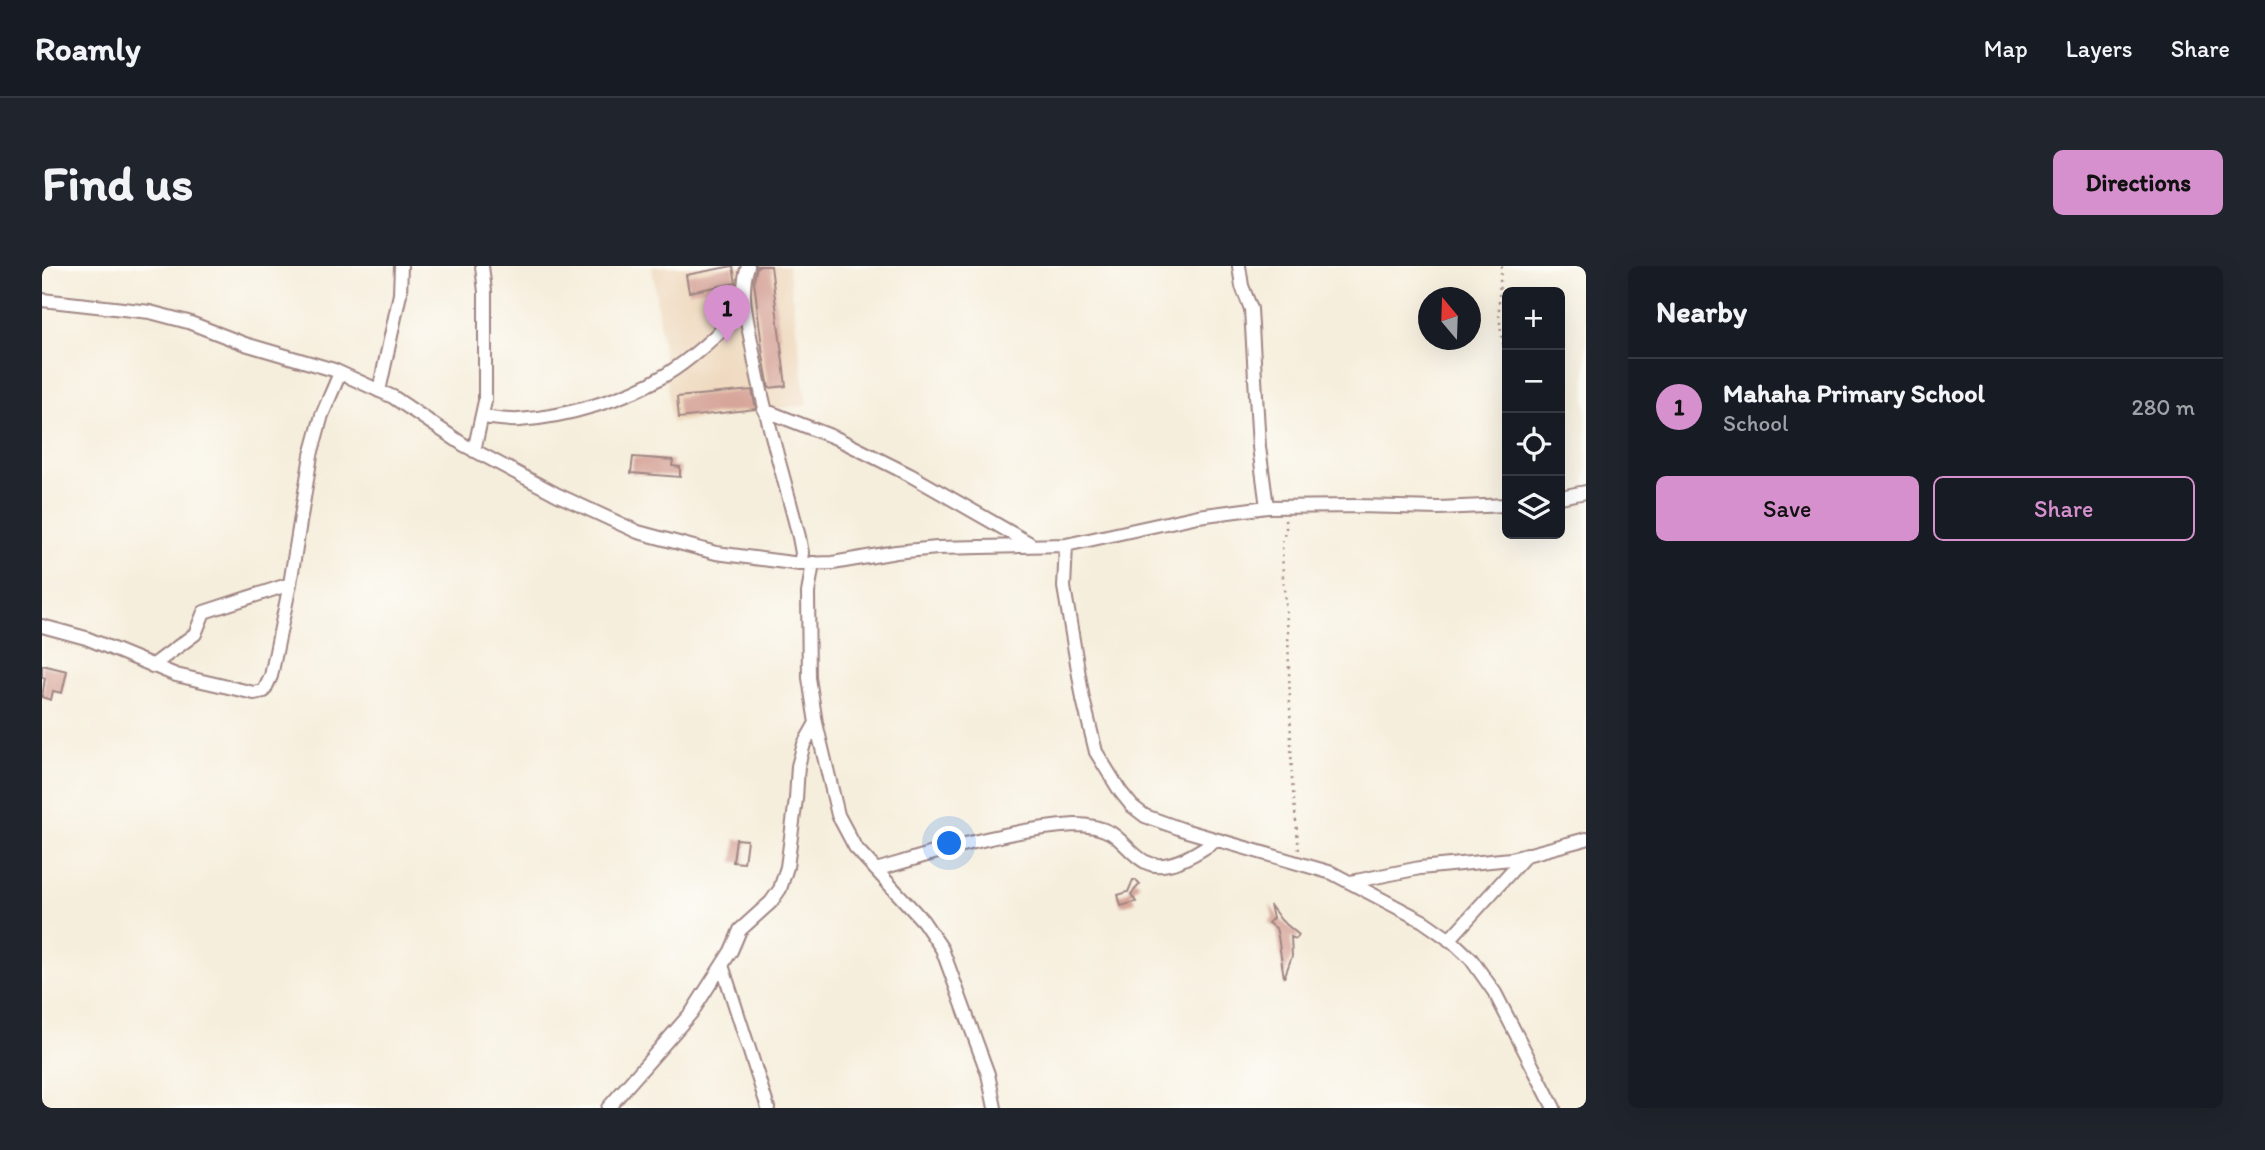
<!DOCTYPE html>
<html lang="en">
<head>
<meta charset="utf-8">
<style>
  :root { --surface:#171b24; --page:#20242c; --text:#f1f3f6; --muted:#9ea1a6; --line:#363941; --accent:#d690ce }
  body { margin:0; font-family:Itim,sans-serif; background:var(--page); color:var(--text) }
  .controls { position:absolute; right:21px; top:21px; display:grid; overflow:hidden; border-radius:10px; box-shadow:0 7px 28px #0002 }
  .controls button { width:63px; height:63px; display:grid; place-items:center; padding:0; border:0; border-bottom:2px solid var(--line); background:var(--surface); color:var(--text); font:35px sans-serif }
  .compass { position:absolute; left:1376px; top:21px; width:63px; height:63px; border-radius:50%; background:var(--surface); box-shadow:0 7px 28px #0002; rotate:341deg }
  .you { position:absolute; left:908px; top:578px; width:24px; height:24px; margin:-18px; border:5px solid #fff; border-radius:50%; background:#1a73e8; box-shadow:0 0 0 10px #1a73e833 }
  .badge { display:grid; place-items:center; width:46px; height:46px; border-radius:50%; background:var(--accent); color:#111; font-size:23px; font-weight:700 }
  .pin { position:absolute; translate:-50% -58px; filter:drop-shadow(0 2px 4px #0008) }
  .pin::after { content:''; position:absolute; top:37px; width:24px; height:21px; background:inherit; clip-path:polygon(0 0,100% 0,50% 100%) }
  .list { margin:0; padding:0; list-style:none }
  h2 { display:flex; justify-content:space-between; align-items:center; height:91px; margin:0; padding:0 28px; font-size:30px }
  h2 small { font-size:23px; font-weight:400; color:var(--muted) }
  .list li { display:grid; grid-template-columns:46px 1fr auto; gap:21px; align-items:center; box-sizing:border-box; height:98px; padding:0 28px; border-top:2px solid var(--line) }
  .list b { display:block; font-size:26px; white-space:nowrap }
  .list p { margin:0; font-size:23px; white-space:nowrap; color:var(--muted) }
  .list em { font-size:23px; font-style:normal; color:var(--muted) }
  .actions { display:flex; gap:14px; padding:21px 28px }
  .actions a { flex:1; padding:16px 0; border:2px solid var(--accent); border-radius:10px; text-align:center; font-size:24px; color:var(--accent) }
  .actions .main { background:var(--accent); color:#111 }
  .icon { flex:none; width:38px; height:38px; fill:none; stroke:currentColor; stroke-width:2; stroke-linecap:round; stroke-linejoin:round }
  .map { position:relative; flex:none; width:1544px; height:842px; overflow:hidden; border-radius:10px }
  header { display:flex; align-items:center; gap:42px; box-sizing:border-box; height:98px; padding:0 35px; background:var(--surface); border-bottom:2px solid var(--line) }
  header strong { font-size:33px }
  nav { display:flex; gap:38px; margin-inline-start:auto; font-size:24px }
  .intro { display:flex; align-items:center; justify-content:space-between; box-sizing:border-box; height:168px; padding:0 42px }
  h1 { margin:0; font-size:49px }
  .button { padding:18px 32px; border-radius:10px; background:var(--accent); color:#111; font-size:24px; font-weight:700 }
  main { display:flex; gap:42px; padding:0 42px }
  aside { flex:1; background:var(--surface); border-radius:10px; box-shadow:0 7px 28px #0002 }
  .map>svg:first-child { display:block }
  .built { fill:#eed7bb }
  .building { fill:#d7a59a }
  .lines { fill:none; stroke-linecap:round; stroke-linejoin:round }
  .minor-casing { stroke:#a08684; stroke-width:16 }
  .path { stroke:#a08684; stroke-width:2.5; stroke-dasharray:2 5; stroke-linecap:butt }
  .minor { stroke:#fff; stroke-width:12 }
</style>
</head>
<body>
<header>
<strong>Roamly</strong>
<nav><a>Map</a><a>Layers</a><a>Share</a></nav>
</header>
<div class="intro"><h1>Find us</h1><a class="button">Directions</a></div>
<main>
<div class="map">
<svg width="1544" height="842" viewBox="0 0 1544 842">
  <rect width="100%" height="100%" fill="#fdfcf7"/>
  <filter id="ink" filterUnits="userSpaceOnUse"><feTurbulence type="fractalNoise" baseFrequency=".0143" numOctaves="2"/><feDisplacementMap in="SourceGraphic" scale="14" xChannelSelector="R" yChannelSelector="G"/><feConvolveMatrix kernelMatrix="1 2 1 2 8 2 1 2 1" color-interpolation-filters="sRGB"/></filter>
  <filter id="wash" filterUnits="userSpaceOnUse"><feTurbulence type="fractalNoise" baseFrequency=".00686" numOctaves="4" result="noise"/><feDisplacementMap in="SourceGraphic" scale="28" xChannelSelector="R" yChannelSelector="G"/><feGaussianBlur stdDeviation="1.57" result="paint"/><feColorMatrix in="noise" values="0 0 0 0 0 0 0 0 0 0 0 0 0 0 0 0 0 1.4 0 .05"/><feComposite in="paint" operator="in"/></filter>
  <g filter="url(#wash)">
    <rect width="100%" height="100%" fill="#f6eedc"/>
    <path class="built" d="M610 0H746L765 139 630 157Z"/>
    <g id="blocks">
      <path class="building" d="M691 0 694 17 647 26 644 9Z
        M715 0H729L744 120 727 122 721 89 712 15Z
        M710 124 714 143 637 152 635 131Z
        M591 191 631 194 630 200 638 201V211L589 207Z
        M0 399 25 405 20 427 11 425 9 434 0 431 3 412 0 411Z
        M694 573 705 574 702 597 691 596Z
        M1091 614H1094L1098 618 1089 628 1094 636 1079 640 1076 629 1086 626Z
        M1228 639 1239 654 1257 669 1254 673 1249 671 1250 690 1242 712 1236 670 1234 662 1226 657 1231 652Z"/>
    </g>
  </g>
  <g filter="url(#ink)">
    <use href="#blocks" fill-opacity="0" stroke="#a08684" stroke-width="2"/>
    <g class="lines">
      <g class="minor-casing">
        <path id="minor" d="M706 0C697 27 705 53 710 80 721 145 741 207 757 271L760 287 758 298
          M1197 0 1200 20 1209 43 1217 181 1225 241
          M0 34 108 46 146 56 203 78 292 104 351 131 422 179 516 229 596 266 674 287 758 298 791 297 854 286 895 282 1024 279 1156 250 1225 241 1315 240 1397 242 1465 239
          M337 125 358 28 359 0
          M722 144 794 172 868 209 987 277
          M440 151C452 152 465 155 477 154 524 151 585 133 625 108 654 90 678 65 703 42
          M432 185 443 135V26L440 0
          M1518 231 1544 226
          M1024 279 1022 321 1041 433 1054 486 1078 525 1090 540 1103 550 1145 565 1290 607 1381 655 1411 676 1429 693 1453 727 1512 842
          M771 297 766 327 767 412 774 457 796 549 813 581 881 655 900 683 946 808 953 842
          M0 360 44 372 134 409 212 427 222 425 229 410 248 318 269 189 280 149 298 107
          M110 400 153 368 162 346 248 318
          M834 604C898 585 965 563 1033 559 1045 559 1058 561 1069 567 1089 580 1098 605 1127 598 1145 594 1160 583 1175 574
          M1309 616 1378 602 1469 593 1544 573
          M1407 674 1485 588
          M680 699 726 842
          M566 842 650 746 689 685 698 664 729 636 738 623 745 601 754 533 756 500 762 478 774 457"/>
      </g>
      <path class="path" d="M1460 0C1455 32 1456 62 1465 93
        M1462 226 1465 197
        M1243 254 1244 262 1240 277 1241 311 1246 367 1250 515 1257 585"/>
      <use href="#minor" class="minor"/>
    </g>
  </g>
</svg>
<div class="controls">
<button>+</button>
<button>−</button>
<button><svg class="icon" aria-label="locate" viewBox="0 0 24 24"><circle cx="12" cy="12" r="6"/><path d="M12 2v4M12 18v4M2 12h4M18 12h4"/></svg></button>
<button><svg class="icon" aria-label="layers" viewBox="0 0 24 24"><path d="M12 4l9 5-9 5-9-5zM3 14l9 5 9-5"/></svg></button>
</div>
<svg class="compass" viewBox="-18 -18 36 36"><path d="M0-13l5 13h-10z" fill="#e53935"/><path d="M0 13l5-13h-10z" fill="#9ea1a6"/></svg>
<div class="you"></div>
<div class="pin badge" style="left:685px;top:77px">1</div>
</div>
<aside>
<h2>Nearby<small></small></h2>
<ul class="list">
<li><span class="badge">1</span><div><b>Mahaha Primary School</b><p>School</p></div><em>280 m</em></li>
</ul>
<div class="actions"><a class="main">Save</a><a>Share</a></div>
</aside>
</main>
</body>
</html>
